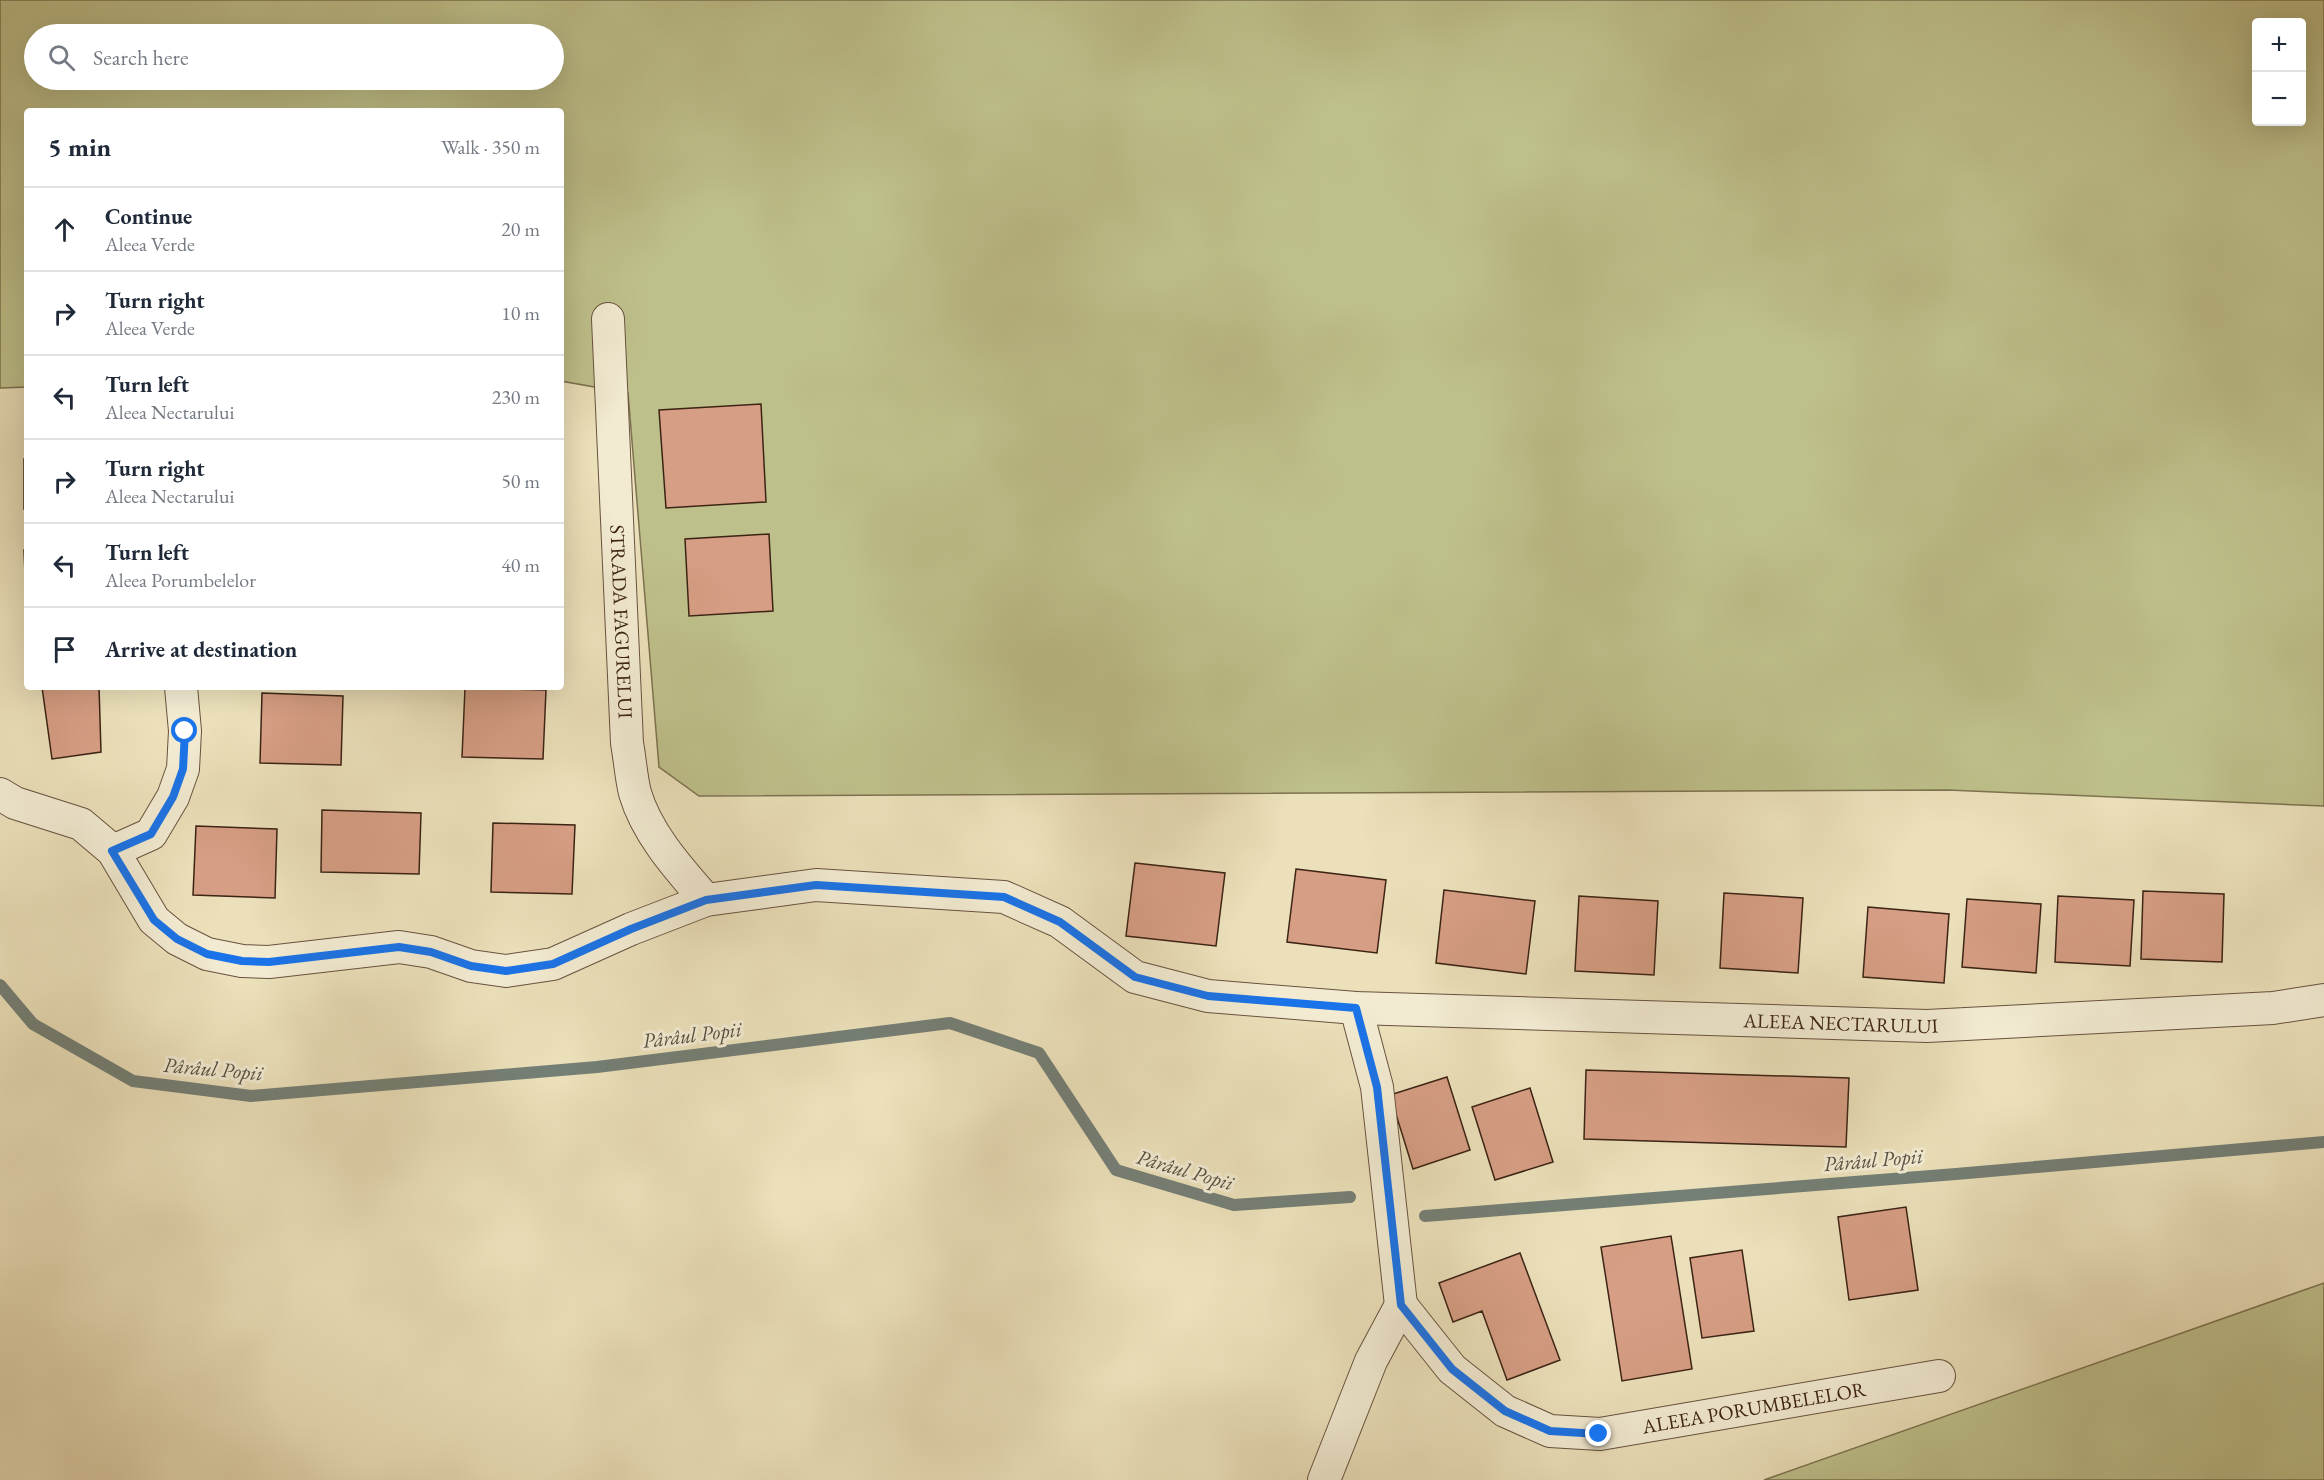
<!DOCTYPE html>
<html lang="en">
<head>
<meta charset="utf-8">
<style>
  :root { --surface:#fff; --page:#f2f2f3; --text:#1f2937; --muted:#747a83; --line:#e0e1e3 }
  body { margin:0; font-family:"EB Garamond",serif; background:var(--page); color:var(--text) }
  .controls { position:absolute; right:18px; top:18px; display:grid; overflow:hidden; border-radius:6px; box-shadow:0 6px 24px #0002 }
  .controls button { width:54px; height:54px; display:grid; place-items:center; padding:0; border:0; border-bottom:2px solid var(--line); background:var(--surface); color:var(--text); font:30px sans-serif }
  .stop { position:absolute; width:18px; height:18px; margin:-14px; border:4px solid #1a73e8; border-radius:50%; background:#fff }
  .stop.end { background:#1a73e8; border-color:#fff; box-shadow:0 2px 6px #0008 }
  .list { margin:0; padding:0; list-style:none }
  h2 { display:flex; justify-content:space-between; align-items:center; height:78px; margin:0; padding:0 24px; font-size:26px }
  h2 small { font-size:20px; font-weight:400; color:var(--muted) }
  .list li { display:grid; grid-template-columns:39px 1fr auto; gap:18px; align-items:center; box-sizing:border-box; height:84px; padding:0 24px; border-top:2px solid var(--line) }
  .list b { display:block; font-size:22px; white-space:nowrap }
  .list p { margin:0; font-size:20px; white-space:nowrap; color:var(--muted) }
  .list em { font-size:20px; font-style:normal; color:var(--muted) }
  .icon { flex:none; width:33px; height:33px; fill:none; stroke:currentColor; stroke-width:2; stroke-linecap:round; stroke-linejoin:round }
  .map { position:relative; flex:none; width:2324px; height:1480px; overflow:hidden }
  .search { position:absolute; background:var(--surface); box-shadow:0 6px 24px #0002; left:24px; top:24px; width:540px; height:66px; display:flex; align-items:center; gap:15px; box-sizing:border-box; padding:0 21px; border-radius:33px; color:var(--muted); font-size:22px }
  .panel { position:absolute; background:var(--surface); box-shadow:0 6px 24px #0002; left:24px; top:108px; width:540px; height:582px; border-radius:6px }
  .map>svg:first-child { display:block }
  .green { fill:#bec08b; stroke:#7d7250; stroke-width:1.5; fill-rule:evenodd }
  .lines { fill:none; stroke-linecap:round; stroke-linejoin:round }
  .stream { stroke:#747f75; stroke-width:12 }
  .building { fill:#d69e84; stroke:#3c2314; stroke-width:1.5 }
  .street-casing { stroke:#68523e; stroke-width:34 }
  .street { stroke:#f2ebd2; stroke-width:32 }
  .route { stroke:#1a73e8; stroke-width:8 }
  .labels { text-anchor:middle; stroke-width:6; stroke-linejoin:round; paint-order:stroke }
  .street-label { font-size:20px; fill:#3c2314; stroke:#f2ebd2 }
  .water-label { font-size:21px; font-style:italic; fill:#585144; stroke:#f2ebd2 }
</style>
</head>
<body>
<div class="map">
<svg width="2324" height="1480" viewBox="0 0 2324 1480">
  <rect width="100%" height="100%" fill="#ebe0ba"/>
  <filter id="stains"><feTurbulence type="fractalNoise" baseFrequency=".00333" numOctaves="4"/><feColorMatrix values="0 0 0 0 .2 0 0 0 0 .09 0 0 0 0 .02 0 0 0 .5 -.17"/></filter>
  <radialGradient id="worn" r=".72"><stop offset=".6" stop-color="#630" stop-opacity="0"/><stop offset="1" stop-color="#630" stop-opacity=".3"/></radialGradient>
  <path class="green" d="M0 0H2324V806L1948 790 699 796 659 767 628 393 561 381V111H27V387L0 388ZM2256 22H2302V122H2256ZM34 34H554V80H34Z
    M2324 1283V1480H1764Z"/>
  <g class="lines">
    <path class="stream" d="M0 985 33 1024 133 1081 251 1096 597 1067 950 1023 1039 1053 1116 1170 1234 1205 1350 1197
      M1425 1216 1956 1174 2324 1142"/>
  </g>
  <path class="building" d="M761 404 766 502 666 508 659 410Z
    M24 459H27V509H24Z
    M769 534 773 611 689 616 685 539Z
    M24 550H27V599H26Z
    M42 687H99L101 752 52 759Z
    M465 688 546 690 543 759 462 757Z
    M262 693 343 696 341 765 260 763Z
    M322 810 421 813 419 874 321 872Z
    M493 823 575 825 572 894 491 892Z
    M196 826 277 829 275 898 193 895Z
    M1135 863 1225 873 1216 946 1126 936Z
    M1296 869 1386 880 1377 953 1287 942Z
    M1444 890 1535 901 1526 974 1436 963Z
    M2143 891 2224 894 2222 962 2141 959Z
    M1724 893 1803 898 1798 973 1720 968Z
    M1579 896 1658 901 1654 975 1575 971Z
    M2058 896 2134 900 2130 966 2055 962Z
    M1967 899 2041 904 2036 973 1962 967Z
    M1868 907 1949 914 1944 983 1863 977Z
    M1586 1070 1849 1078 1846 1147 1584 1139Z
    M1447 1077 1470 1150 1413 1169 1390 1095Z
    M1530 1088 1553 1162 1495 1180 1472 1107Z
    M1906 1207 1918 1290 1849 1300 1838 1217Z
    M1671 1236 1692 1369 1622 1381 1601 1247Z
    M1742 1250 1754 1331 1702 1338 1690 1258Z
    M1520 1253 1560 1360 1507 1380 1482 1311 1453 1322 1439 1283Z"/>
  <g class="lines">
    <g class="street-casing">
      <g id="street">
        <path id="s1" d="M608 319 627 743C630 759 631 777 635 793 647 834 679 869 706 900"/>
        <path id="s2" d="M0 794 15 803 81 824 113 851 154 920 177 939 207 954 242 961 269 962 399 947 431 952 471 966 506 971 553 964 631 929 706 900 816 885 1004 897 1060 922 1135 977 1208 996 1356 1008 1927 1026 2273 1008 2324 1000"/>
        <path d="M113 851 151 834 173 797 183 769 185 731 181 687"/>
        <path d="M1356 1008 1377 1087 1401 1305"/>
        <path id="s3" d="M1401 1305 1452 1369 1505 1411 1550 1431 1600 1434 1939 1376"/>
        <path d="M1324 1480 1371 1361 1401 1305"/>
      </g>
    </g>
    <use href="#street" class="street"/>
  </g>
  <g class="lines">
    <path class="route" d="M185 731 183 769 173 797 151 834 112 851 154 920 177 939 207 954 242 961 269 962 399 947 431 952 471 966 506 971 553 964 631 929 706 900 816 885 1004 897 1060 922 1135 977 1208 996 1356 1008 1377 1087 1401 1305 1452 1369 1505 1411 1550 1431 1599 1434"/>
  </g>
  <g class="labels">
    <g class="street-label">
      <text dy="7" stroke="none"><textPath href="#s1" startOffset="303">STRADA FAGURELUI</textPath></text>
      <text dy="7" stroke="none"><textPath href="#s2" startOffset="1952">ALEEA NECTARULUI</textPath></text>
      <text dy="7" stroke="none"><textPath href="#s3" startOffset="405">ALEEA PORUMBELELOR</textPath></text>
    </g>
    <g class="water-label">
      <text transform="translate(692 1035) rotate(-7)" y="7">Pârâul Popii</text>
      <text transform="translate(213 1069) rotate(5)" y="7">Pârâul Popii</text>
      <text transform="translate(1873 1160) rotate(-5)" y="7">Pârâul Popii</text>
      <text transform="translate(1185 1170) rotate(16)" y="7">Pârâul Popii</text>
    </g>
  </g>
  <rect width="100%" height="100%" filter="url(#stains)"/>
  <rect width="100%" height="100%" fill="url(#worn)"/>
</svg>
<div class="controls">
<button>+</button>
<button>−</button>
</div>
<div class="stop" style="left:185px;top:731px"></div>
<div class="stop end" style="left:1599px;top:1434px"></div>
<div class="search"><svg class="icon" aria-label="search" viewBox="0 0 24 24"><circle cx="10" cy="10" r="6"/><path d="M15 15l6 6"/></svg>Search here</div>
<section class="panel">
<h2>5 min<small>Walk · 350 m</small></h2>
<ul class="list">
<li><svg class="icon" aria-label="ahead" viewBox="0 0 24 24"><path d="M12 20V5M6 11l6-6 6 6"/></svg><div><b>Continue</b><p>Aleea Verde</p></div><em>20 m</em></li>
<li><svg class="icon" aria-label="right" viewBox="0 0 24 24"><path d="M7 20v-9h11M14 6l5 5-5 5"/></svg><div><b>Turn right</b><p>Aleea Verde</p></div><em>10 m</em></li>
<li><svg class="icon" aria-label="left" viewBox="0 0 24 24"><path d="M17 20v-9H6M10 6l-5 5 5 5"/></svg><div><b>Turn left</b><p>Aleea Nectarului</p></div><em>230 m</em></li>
<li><svg class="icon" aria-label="right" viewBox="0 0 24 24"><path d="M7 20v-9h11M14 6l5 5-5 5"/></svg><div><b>Turn right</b><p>Aleea Nectarului</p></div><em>50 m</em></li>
<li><svg class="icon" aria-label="left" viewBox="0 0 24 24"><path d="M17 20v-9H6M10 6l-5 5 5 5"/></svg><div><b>Turn left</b><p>Aleea Porumbelelor</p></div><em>40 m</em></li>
<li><svg class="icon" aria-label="arrive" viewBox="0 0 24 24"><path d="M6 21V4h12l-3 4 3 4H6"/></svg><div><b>Arrive at destination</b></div></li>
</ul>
</section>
</div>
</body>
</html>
